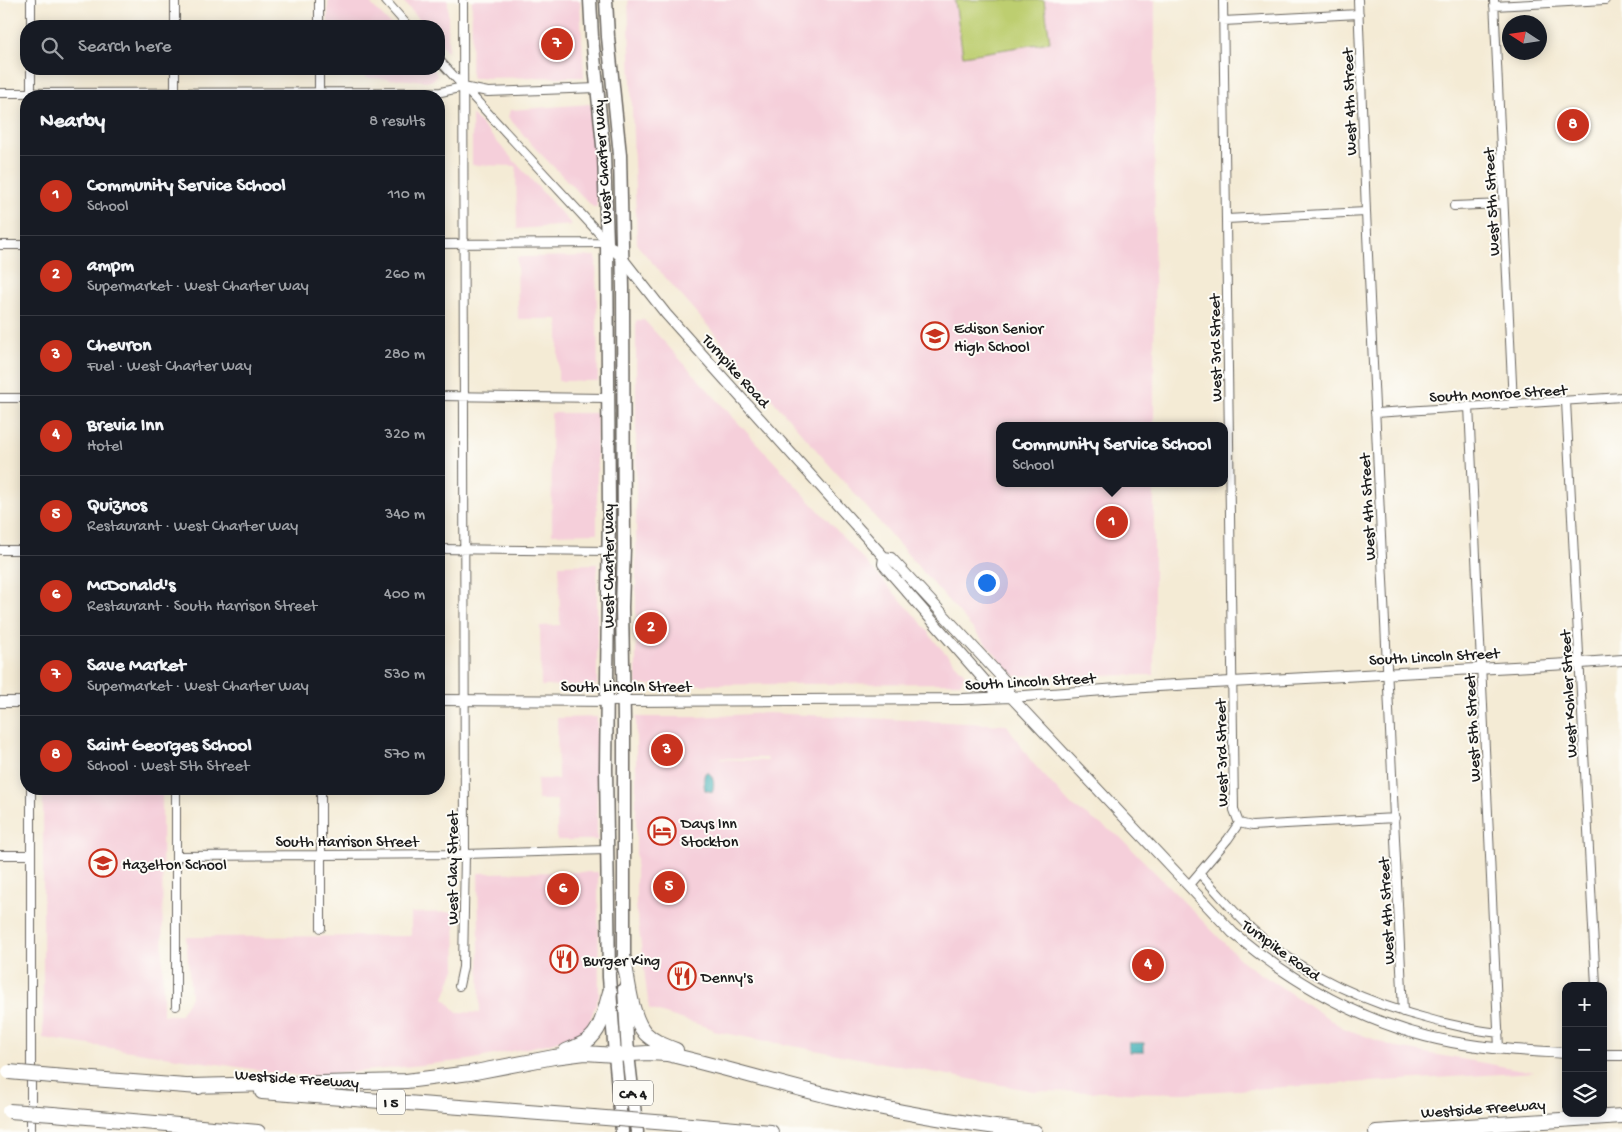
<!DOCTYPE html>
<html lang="en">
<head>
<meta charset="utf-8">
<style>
  :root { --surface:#171b24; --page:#20242c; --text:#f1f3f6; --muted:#9ea1a6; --line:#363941; --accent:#c8321e }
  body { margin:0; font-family:"Gochi Hand",sans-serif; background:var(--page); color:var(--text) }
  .controls { position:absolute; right:15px; bottom:15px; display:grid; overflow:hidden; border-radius:10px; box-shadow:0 2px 12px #0003 }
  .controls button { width:45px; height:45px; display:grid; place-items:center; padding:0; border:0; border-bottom:1px solid var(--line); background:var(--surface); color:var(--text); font:25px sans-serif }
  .compass { position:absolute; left:1502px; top:15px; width:45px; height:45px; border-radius:50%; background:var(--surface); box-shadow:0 2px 12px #0003; rotate:282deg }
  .you { position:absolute; left:986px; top:582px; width:18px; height:18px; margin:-12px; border:4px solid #fff; border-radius:50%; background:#1a73e8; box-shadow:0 0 0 8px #1a73e833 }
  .badge { display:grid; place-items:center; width:32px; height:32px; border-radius:50%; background:var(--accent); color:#fff; font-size:16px; font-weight:700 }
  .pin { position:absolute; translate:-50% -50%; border:2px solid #fff; box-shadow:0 1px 5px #0006 }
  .popup { position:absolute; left:996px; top:422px; width:232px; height:65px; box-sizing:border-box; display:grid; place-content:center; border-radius:10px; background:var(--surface); filter:drop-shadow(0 1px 4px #0005); font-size:16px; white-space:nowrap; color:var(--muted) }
  .popup b { font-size:19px; color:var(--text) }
  .popup::after { content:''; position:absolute; left:50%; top:100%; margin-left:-10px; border:10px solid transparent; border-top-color:var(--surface) }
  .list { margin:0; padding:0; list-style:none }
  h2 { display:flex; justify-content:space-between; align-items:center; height:65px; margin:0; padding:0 20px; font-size:21px }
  h2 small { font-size:16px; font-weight:400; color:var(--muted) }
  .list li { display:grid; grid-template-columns:32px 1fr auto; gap:15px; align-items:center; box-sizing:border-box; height:80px; padding:0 20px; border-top:1px solid var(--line) }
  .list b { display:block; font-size:19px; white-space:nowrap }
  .list p { margin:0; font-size:16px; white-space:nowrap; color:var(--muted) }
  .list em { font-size:16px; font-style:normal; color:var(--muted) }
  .icon { flex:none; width:28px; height:28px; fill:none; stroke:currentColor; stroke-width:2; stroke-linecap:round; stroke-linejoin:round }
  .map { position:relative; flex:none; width:1622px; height:1132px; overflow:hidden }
  .search { position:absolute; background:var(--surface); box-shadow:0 2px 12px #0003; left:20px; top:20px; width:425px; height:55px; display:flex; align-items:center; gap:12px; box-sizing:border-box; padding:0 18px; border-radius:20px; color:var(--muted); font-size:19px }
  .panel { position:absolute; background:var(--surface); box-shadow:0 2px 12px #0003; left:20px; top:90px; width:425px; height:705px; border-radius:20px }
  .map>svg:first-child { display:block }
  .built { fill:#f5cfda; fill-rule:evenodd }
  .green { fill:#bdce70; stroke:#6c7546 }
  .water { fill:#39abb2; stroke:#2a6467 }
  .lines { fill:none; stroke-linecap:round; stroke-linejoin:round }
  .minor-casing { stroke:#68645d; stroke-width:10 }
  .tertiary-casing { stroke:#68645d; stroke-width:12 }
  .primary-casing { stroke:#68645d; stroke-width:15 }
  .trunk-casing { stroke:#68645d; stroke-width:15 }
  .motorway-casing { stroke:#68645d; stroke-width:16 }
  .minor { stroke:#fff; stroke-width:8 }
  .tertiary { stroke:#fff; stroke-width:10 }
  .primary { stroke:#fff; stroke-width:12 }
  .trunk { stroke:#fff; stroke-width:12 }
  .motorway { stroke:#fff; stroke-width:14 }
  .motorway-bridge-casing { stroke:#68645d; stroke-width:16; stroke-linecap:butt }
  .motorway-bridge { stroke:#fff; stroke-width:14 }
  .labels { text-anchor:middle; stroke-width:4; stroke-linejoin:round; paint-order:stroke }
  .shield { fill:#fdfcf7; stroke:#605f5e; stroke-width:1 }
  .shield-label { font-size:15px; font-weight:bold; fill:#1c1c1c }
  .street-label { font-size:16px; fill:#1c1c1c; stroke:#fdfcf7 }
  .poi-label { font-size:16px; fill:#1c1c1c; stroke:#fdfcf7; text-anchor:start }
</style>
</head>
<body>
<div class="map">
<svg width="1622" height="1132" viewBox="0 0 1622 1132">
  <rect width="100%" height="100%" fill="#fdfcf7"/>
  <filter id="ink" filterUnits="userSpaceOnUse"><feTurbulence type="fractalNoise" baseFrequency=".02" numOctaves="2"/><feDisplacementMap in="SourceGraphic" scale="10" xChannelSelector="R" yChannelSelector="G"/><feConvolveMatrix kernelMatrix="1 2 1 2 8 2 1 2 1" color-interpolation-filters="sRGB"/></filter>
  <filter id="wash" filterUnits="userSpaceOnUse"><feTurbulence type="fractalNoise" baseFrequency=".0096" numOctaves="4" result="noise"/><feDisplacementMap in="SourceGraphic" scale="20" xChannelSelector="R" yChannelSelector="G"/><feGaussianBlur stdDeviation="1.12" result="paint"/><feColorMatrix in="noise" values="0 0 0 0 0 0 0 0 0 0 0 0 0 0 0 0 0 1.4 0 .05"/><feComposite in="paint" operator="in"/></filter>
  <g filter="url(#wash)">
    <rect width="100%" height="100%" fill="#f4ebd5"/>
    <path class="built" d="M328 0H367L392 26H328Z
      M402 0H448V52L439 42V26H425Z
      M472 0H580L584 77 471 78Z
      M628 0H1155L1154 426H1000V483H1154V675L1014 676 637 245Z
      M366 69H434L437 76 431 81 366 78Z
      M589 104 594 109 597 207H593L534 147 508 117 510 110Z
      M472 114 536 185 572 225 517 229 516 166 472 165Z
      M596 256 598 381H558V319H518L517 257Z
      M636 320H644L919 620 936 643 965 674 961 683 636 685Z
      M551 413H597V533L552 534Z
      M597 564V685L541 686 540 626 560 625 559 565Z
      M768 713 1007 725 1031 761 1071 805 1120 837 1243 962 1343 1028 1398 1048 1535 1072 1185 1093 1033 1091 713 1031V1029L649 1009 636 906V717H699ZM718 758H767L768 761 718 759Z
      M597 717V840H557V800H538L537 779H558L557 718Z
      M43 789H162L163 1015H180L191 997 186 937 411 936V913L455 912 456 967 444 998 457 1012 480 1013 478 873 598 872 599 995 586 1032 547 1044 469 1060 306 1077 43 1038Z"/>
    <path class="green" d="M959 0H1044L1050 42 963 56 955 1Z"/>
    <path class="water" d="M705 773H709C714 778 715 785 712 792L705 790C704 785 703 778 705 773Z
      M1129 1043H1144V1052H1129Z"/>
  </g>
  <g filter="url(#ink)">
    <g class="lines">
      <g class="minor-casing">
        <path id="minor" d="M175 0V26
          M319 0V26
          M385 0 408 26
          M1358 0 1366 212 1403 1012
          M1494 0 1513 404
          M1494 6 1605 0
          M1223 21 1359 14
          M31 26V0
          M439 60 607 242
          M175 69V96
          M319 69V96
          M0 93 441 92 463 87 488 92 597 88
          M31 96V69
          M1454 206 1503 204
          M1226 219 1366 212
          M439 244 607 243
          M0 245H26
          M439 396 608 398
          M0 398H26
          M1566 401 1596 986
          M1469 406 1499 1049
          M1375 413 1622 397
          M439 549 608 551
          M0 550H26
          M31 789V1132
          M176 789V1006
          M1239 823 1252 826 1395 818
          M0 855H31
          M177 856 465 854 607 850
          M1199 873C1218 892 1234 913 1254 931 1306 977 1369 1004 1436 1021 1457 1026 1477 1031 1499 1033
          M1188 886 1228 839 1239 823 1234 810 1223 0
          M321 928V789
          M459 986 463 967 465 854 463 0"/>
      </g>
      <g class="tertiary-casing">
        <path id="tertiary" d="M607 243 622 258 666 314 884 557 891 558 1005 681 1011 697
          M884 557 883 564 888 570 992 689 1011 697 1233 933C1297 986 1370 1027 1452 1042 1490 1049 1528 1051 1566 1053
          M439 700 624 701 962 699 1011 697 1158 686 1568 664 1622 660
          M0 702H26
          M1603 1055H1622"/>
      </g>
      <g class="primary-casing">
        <path id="primary" d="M590 0 592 37 604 155 607 243 609 508 606 768 609 977 615 1055
          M606 0 608 37 620 155 623 288 624 548 622 607 624 721V969
          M624 989 628 1054"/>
      </g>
      <g class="trunk-casing">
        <path id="trunk" d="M628 1054 637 1132
          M615 1055 622 1132"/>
      </g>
      <g class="motorway-casing">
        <path id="motorway" d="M624 959C628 980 631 1017 645 1033 654 1042 665 1046 676 1050
          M566 1051C573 1048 581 1045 587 1041 602 1031 605 1008 610 992
          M53 1076 199 1087
          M189 1086 406 1081 470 1073 554 1057 585 1053 615 1055 648 1053 667 1054C723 1067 778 1084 833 1097 900 1113 967 1124 1035 1132
          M262 1092 593 1117
          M53 1114 258 1132
          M668 1123 771 1132
          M1376 1132 1622 1116"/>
      </g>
      <use href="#minor" class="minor"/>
      <use href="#tertiary" class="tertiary"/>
      <use href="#primary" class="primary"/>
      <use href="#trunk" class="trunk"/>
      <use href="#motorway" class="motorway"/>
      <g class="motorway-bridge-casing">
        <path id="motorway-bridge" d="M9 1072 53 1076
          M9 1111 53 1114
          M593 1117 668 1123"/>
      </g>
      <use href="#motorway-bridge" class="motorway-bridge"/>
    </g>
  </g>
  <defs>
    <g id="school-ring" transform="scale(1.4375)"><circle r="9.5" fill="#fdfcf7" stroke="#c8321e" stroke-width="1.5"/><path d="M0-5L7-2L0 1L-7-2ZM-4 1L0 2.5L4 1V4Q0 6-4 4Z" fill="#c8321e"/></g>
    <g id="hotel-ring" transform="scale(1.4375)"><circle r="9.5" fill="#fdfcf7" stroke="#c8321e" stroke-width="1.5"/><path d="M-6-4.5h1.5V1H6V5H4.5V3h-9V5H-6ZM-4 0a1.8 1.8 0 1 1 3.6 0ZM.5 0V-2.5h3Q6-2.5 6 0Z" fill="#c8321e"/></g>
    <g id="restaurant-ring" transform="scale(1.4375)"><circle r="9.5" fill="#fdfcf7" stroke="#c8321e" stroke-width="1.5"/><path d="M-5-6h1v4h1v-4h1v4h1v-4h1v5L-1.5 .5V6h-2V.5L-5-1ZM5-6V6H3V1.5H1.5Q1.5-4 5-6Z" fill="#c8321e"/></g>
  </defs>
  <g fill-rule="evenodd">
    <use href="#school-ring" x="935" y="336"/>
    <use href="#hotel-ring" x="662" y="831"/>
    <use href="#school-ring" x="103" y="863"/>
    <use href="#restaurant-ring" x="564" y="959"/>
    <use href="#restaurant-ring" x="682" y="976"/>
  </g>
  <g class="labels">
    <g class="shield">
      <rect x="613" y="1080.5" width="40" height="25" rx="4"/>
      <rect x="377" y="1089.5" width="28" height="25" rx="4"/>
    </g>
    <g class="shield-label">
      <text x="633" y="1098">CA 4</text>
      <text x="391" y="1107">I 5</text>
    </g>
    <g class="street-label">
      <text transform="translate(1348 102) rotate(-92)" y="6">West 4th Street</text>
      <text transform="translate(601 162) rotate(-94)" y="6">West Charter Way</text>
      <text transform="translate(1490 202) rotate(-93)" y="6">West 5th Street</text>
      <text transform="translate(1214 348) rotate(-91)" y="6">West 3rd Street</text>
      <text transform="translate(737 370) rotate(48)" y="6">Turnpike Road</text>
      <text transform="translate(1498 392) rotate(-3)" y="6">South Monroe Street</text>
      <text transform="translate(1366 507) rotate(-93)" y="6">West 4th Street</text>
      <text transform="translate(607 566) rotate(-90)" y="6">West Charter Way</text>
      <text transform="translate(1434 655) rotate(-3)" y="6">South Lincoln Street</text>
      <text transform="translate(1030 680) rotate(-3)" y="6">South Lincoln Street</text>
      <text x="626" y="691">South Lincoln Street</text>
      <text transform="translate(1567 694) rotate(-93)" y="6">West Kohler Street</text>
      <text transform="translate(1471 728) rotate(-93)" y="6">West 5th Street</text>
      <text transform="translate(1220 753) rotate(-91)" y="6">West 3rd Street</text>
      <text x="347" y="846">South Harrison Street</text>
      <text transform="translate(451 868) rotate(-90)" y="6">West Clay Street</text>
      <text transform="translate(1385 911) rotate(-93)" y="6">West 4th Street</text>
      <text transform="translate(1282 949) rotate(36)" y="6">Turnpike Road</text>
      <text transform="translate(297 1077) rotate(4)" y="6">Westside Freeway</text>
      <text transform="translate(1483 1107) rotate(-4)" y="6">Westside Freeway</text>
    </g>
    <g class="poi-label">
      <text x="954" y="333">Edison Senior<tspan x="954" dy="18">High School</tspan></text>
      <text x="681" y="828">Days Inn<tspan x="681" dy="18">Stockton</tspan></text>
      <text x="122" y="869">Hazelton School</text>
      <text x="583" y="965">Burger King</text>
      <text x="701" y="982">Denny's</text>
    </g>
  </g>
</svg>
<div class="controls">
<button>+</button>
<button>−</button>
<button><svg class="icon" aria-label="layers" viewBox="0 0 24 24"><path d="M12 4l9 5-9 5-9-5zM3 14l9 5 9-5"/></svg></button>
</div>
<svg class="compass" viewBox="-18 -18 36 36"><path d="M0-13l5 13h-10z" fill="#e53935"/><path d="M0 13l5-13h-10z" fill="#9ea1a6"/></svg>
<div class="you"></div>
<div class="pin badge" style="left:1112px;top:522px">1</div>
<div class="popup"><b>Community Service School</b>School</div>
<div class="pin badge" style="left:651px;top:628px">2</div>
<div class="pin badge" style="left:667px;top:750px">3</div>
<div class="pin badge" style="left:1148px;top:965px">4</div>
<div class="pin badge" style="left:669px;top:887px">5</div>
<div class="pin badge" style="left:563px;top:889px">6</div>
<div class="pin badge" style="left:557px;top:44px">7</div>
<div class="pin badge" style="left:1573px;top:125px">8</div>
<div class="search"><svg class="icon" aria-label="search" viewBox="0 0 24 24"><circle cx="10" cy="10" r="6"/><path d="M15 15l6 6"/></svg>Search here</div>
<section class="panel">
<h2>Nearby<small>8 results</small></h2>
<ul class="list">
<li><span class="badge">1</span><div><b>Community Service School</b><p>School</p></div><em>110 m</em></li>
<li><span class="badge">2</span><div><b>ampm</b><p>Supermarket · West Charter Way</p></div><em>260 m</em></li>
<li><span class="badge">3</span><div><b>Chevron</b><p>Fuel · West Charter Way</p></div><em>280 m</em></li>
<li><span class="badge">4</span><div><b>Brevia Inn</b><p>Hotel</p></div><em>320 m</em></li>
<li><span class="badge">5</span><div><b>Quiznos</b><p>Restaurant · West Charter Way</p></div><em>340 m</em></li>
<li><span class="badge">6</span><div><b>McDonald's</b><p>Restaurant · South Harrison Street</p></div><em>400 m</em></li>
<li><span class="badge">7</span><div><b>Save Market</b><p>Supermarket · West Charter Way</p></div><em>530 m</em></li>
<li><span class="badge">8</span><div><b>Saint Georges School</b><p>School · West 5th Street</p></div><em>570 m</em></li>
</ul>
</section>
</div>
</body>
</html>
